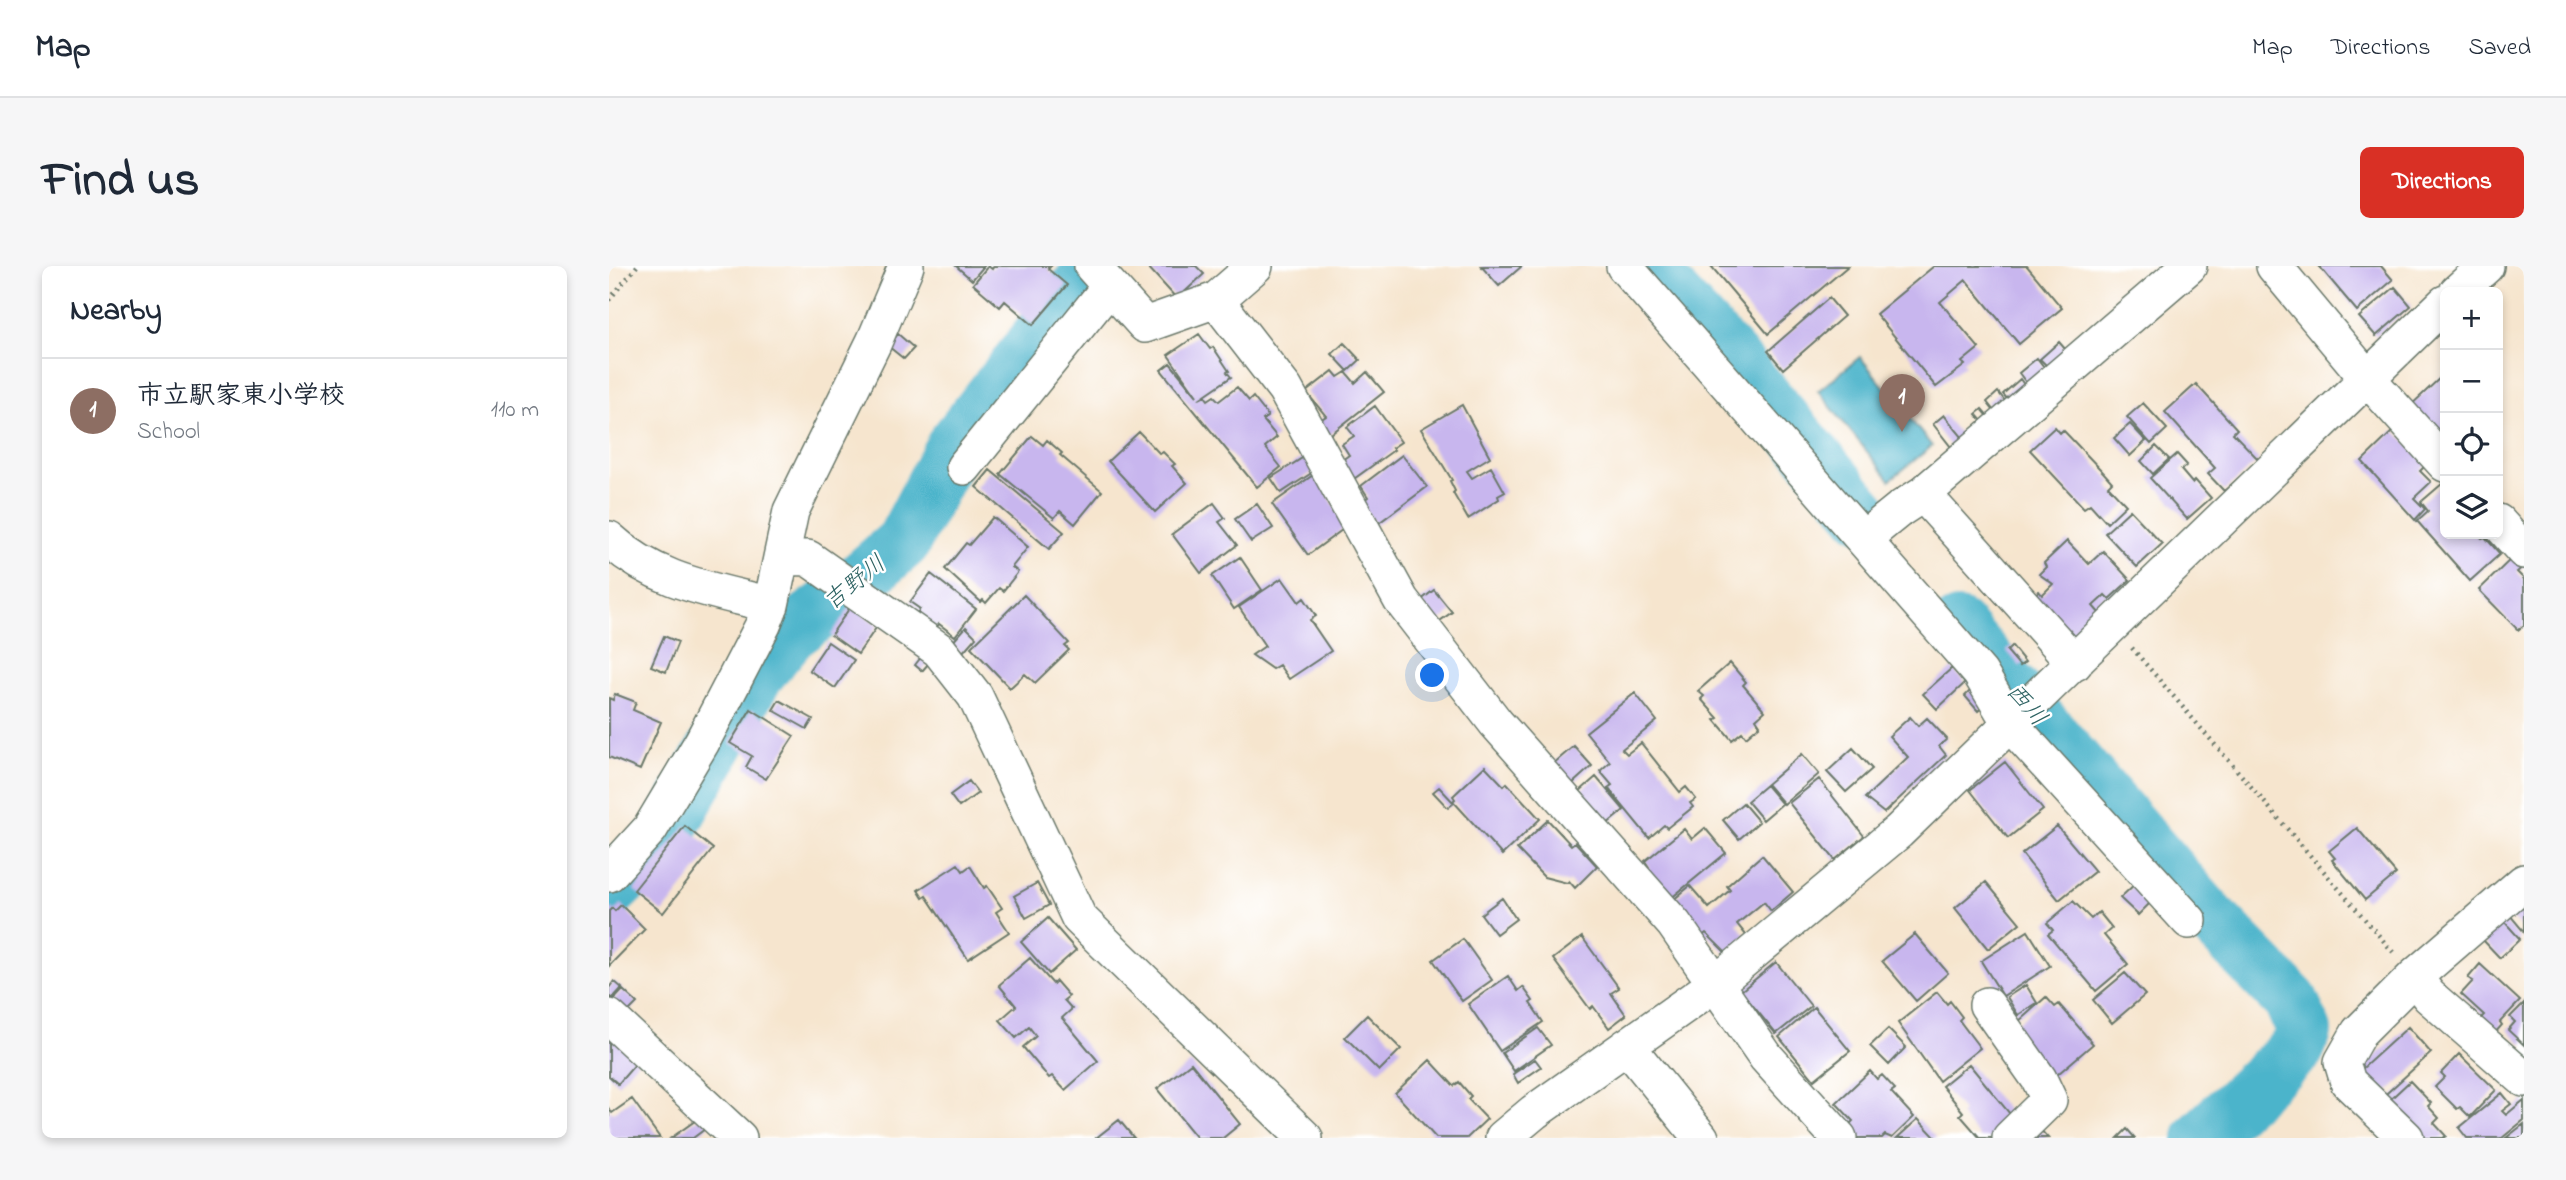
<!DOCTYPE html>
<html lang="en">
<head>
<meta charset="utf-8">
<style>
  :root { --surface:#fff; --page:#f6f6f7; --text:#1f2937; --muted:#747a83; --line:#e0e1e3; --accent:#d93025 }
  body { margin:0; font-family:"Indie Flower","Klee One",sans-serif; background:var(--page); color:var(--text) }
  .controls { position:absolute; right:21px; top:21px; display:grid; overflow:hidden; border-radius:10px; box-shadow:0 4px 10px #0003 }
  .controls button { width:63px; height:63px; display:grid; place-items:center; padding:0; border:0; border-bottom:2px solid var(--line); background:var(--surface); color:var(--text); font:35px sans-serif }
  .you { position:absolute; left:824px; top:410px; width:24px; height:24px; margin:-18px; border:5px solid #fff; border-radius:50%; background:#1a73e8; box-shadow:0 0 0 10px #1a73e833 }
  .badge { display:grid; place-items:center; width:46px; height:46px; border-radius:50%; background:var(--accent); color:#fff; font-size:23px; font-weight:700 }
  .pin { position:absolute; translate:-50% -58px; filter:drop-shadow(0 2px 4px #0008) }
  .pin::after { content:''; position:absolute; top:37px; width:24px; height:21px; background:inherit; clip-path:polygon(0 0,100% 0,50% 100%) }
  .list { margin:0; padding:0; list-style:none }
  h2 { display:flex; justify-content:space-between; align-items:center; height:91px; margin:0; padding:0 28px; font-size:30px }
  h2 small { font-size:23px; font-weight:400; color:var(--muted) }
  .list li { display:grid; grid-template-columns:46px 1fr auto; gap:21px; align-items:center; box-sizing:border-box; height:105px; padding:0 28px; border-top:2px solid var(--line) }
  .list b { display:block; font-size:26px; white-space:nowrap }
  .list p { margin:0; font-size:23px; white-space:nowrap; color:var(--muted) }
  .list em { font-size:23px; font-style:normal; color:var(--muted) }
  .icon { flex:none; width:38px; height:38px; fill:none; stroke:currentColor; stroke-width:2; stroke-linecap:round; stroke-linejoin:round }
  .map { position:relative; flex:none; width:1915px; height:872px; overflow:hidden; border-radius:10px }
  header { display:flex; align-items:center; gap:42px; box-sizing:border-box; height:98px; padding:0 35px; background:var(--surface); border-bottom:2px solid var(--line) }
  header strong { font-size:33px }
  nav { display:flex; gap:38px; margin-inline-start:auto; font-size:24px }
  .intro { display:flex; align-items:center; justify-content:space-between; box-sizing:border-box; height:168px; padding:0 42px }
  h1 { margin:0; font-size:49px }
  .button { padding:18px 32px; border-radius:10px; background:var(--accent); color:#fff; font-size:24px; font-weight:700 }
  main { display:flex; gap:42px; padding:0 42px }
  aside { flex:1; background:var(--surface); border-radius:10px; box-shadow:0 4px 10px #0003 }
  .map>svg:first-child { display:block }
  .water { fill:#4cb4cb; stroke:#367880; stroke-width:2 }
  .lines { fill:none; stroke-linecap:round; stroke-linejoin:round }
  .river { stroke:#4cb4cb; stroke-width:56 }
  .building { fill:#c8b6ee }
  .minor-casing { stroke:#6a786a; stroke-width:38 }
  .path { stroke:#6a786a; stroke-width:4.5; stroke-dasharray:2 5; stroke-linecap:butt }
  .minor { stroke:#fff; stroke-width:35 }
  .labels { text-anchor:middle; stroke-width:5; stroke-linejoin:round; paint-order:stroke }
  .water-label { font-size:24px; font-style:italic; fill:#2c6161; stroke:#fff }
</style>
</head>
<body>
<header>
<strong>Map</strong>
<nav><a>Map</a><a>Directions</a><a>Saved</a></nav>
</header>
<div class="intro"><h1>Find us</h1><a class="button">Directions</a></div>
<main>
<aside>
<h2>Nearby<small></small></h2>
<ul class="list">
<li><span class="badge" style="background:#8d6e63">1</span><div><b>市立駅家東小学校</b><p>School</p></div><em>110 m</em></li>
</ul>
</aside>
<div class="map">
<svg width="1915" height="872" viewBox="0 0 1915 872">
  <rect width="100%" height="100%" fill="#fff"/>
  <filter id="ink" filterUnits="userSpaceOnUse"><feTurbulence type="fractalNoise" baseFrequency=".0143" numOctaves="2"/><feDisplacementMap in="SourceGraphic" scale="14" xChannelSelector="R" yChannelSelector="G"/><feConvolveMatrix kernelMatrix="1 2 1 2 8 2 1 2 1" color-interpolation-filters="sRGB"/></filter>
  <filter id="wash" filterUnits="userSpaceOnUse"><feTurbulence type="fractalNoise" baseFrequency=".00686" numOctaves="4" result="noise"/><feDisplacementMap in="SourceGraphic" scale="28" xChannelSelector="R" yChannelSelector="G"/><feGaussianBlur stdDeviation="1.57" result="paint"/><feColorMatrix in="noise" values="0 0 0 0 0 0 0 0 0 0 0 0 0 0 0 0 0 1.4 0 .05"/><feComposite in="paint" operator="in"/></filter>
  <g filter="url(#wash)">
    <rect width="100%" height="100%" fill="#f6e5ce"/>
    <path class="water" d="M1251 91 1323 180 1281 214 1209 125Z"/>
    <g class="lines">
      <path class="river" d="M1036 0 1124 94 1254 248
        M1349 361 1598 649 1682 735 1695 765 1688 782 1592 872
        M0 626 52 577 148 408 182 367 229 333 294 276 345 179 486 0"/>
    </g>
    <g id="blocks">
      <path class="building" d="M347 0H375L363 14Z
        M379 0 383 3 385 0H442L439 3 458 19 424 59 396 35 391 41 364 18Z
        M538 0H587L595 8 568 33Z
        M872 0H913L890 20Z
        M1102 0H1239L1159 68Z
        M1325 0H1418L1453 42 1410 78 1357 14 1331 36 1370 82 1353 96 1356 99 1327 121 1267 48Z
        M1710 0H1772L1784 14 1748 45Z
        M1786 21 1802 40 1767 70 1750 51Z
        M1220 32 1235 50 1174 103 1159 85Z
        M289 68 305 82 295 93 279 80Z
        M590 68 601 83 604 81 620 105 618 106 622 111 590 133 596 130 599 134 605 130 610 135 628 121 640 135 644 131 659 150 654 154 668 171 656 181 672 201 648 221 552 104 561 97 588 130 559 89Z
        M1450 76 1457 84 1439 101 1431 93Z
        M735 77 751 94 739 105 723 88Z
        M1428 92 1438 105 1419 119 1410 107Z
        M724 105 729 111 737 106 746 117 758 106 775 126 718 171 707 157 717 150 697 126Z
        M1833 110 1836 114V183L1799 142Z
        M1411 113 1416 120 1399 134 1394 128Z
        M1587 118 1628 163 1624 167 1650 194 1615 225 1599 208 1606 202 1556 146Z
        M1389 126 1396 135 1385 145 1378 136Z
        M1534 137 1558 163 1542 178 1518 151Z
        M853 139 881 191 858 205 863 212 882 201 896 226 889 230 890 233 859 253 844 227 846 225 841 215 843 214 812 163Z
        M766 140 792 176 783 182 785 184 742 215 729 197 740 189 733 178 745 170 738 161Z
        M1373 143 1379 150 1373 155 1367 148Z
        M1335 149 1354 172 1342 181 1324 158Z
        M1521 158 1537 175 1521 190 1505 172Z
        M1446 161 1451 167 1454 164 1494 206 1503 216 1499 220 1517 239 1498 257 1481 238 1475 242 1421 184Z
        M1785 164 1818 198 1811 205 1822 216 1805 232 1816 243 1806 254 1753 195Z
        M530 166 551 188 554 186 566 198 563 200 578 217 546 246 499 195Z
        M423 170 434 179 438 174 453 187 451 189 493 225 466 258 451 245 445 252 391 208Z
        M1547 180 1560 193 1544 208 1532 195Z
        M1568 188 1578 199 1572 204 1583 217 1586 214 1602 232 1578 253 1541 212Z
        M698 189 707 204 672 227 662 212Z
        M793 189 818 221 767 259 751 237 759 231 752 220Z
        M381 204 455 266 440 283 367 221Z
        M707 207 737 261 699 289 663 238Z
        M1834 217 1836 219V268H1869L1873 272 1876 271 1891 288 1861 315 1808 255 1819 245 1812 236Z
        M605 237 616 252 610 256 628 279 592 307 563 268Z
        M648 238 664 262 642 276 626 253Z
        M1521 244 1553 278 1528 301 1496 267Z
        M384 251 419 281 403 301 409 306 394 325 390 322 377 337 374 334 372 336 336 303 357 277 360 279Z
        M1458 275 1480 298 1494 285 1521 314 1500 333 1496 329 1484 340 1491 348 1458 379 1417 336 1430 325 1433 329 1444 318 1430 308 1437 301 1435 297Z
        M1906 289 1915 300 1908 306 1915 313V359L1909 364 1870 324Z
        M631 291 653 324 625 343 603 310Z
        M322 308 367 343 346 370 330 358 325 365 305 351 311 343 301 336Z
        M673 312 690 336 695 332 707 350 701 354 722 385 680 413 670 399 663 403 643 389 656 380 630 341Z
        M825 324 843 346 828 357 811 335Z
        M415 329 460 377 456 380 460 384 426 417 416 408 401 422 362 381Z
        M242 340 269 359 249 388 222 369Z
        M357 361 367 371 353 387 342 378Z
        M55 370 69 376 57 406 42 400Z
        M219 376 245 394 226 422 200 404Z
        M1403 380 1416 396 1411 400 1398 385Z
        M313 390 320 397 313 405 306 399Z
        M1121 397 1137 416 1134 419 1156 445 1147 453 1151 459 1137 471 1133 466 1123 474 1106 454 1109 452 1092 433 1095 430 1089 425Z
        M1343 402 1356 417 1328 443 1314 428Z
        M1363 423 1376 439 1369 445 1356 430Z
        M1026 427 1048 455 1013 483 1018 488 1032 477 1071 526 1077 521 1087 533 1081 537 1084 541 1058 562 1055 559 1040 572 999 522 1003 519 991 505 1001 496 977 466Z
        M6 428 27 436 24 444 52 456 31 504 0 491V432L4 434Z
        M170 434 204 453 198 463 164 444Z
        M142 443 185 470 157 513 137 501 143 490 121 477Z
        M1301 451 1309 460 1318 452 1338 473 1330 480 1337 489 1275 547 1256 532 1299 491 1280 470Z
        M965 480 983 500 963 518 944 498Z
        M1244 482 1263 503 1237 526 1218 506Z
        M1193 488 1210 508 1175 538 1158 518Z
        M1396 496 1434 544 1399 572 1361 524Z
        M876 500 895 520 898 517 931 553 893 589 844 535 846 533 844 530Z
        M987 511 1015 544 998 558 971 525Z
        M1210 513 1255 570 1226 594 1180 537Z
        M360 515 369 527 350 541 341 529Z
        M1157 519 1173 538 1154 554 1138 535Z
        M830 521 845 537 839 542 824 526Z
        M1134 537 1150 556 1130 573 1114 554Z
        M939 554 962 579 966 576 988 600 966 622 960 615 958 617 935 611 908 583Z
        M76 560 104 583 54 647 25 624Z
        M1448 560 1486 605 1450 634 1413 588Z
        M1096 562 1117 587 1061 633 1037 604 1040 601 1036 595 1075 563 1083 573Z
        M1748 562 1787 608 1756 634 1723 594 1726 592 1720 585Z
        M1153 589 1184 626 1162 645 1155 636 1128 658 1137 669 1117 687 1097 667 1091 672 1063 635 1081 620 1100 642 1121 624 1118 620Z
        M349 598 354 605 361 600 375 622 378 620 393 642 387 646 400 666 359 693 317 630 314 632 309 624Z
        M1377 616 1411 657 1379 683 1346 642Z
        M1528 616 1545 633 1529 649 1511 632Z
        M428 617 440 639 417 652 405 630Z
        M893 632 907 653 887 668 872 648Z
        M1464 635 1482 653 1490 646 1503 662 1495 669 1519 698 1487 725 1439 668 1444 664 1438 657Z
        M1915 636V666L1900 648Z
        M12 639 36 663 0 700V645L3 642 6 645Z
        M439 652 467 684 440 708 412 676Z
        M1894 654 1911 673 1891 692 1873 673Z
        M1419 665 1441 700 1394 730 1372 695Z
        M1306 668 1339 707 1307 735 1273 695Z
        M973 671 1010 722 1002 727 1017 749 1000 762 984 740 981 743 944 693Z
        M854 673 883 714 853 735 824 694Z
        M421 692 444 718 447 715 460 730 455 734 463 743 453 752 489 795 456 824 443 810 440 812 414 781 427 770 420 761 407 772 391 754 407 740 390 719Z
        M1167 696 1202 740 1167 768 1132 725Z
        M1871 698 1911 735 1891 756 1893 759 1885 768 1870 754 1875 749 1852 728 1864 715 1859 712Z
        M1516 707 1536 729 1503 757 1484 734Z
        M899 710 909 725 914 721 924 735 921 737 934 756 891 785 859 738Z
        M5 715 13 722 3 733 0 730V722Z
        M1417 719 1428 737 1409 749 1398 731Z
        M14 724 28 737 14 751 1 738Z
        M1328 726 1338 738 1341 735 1353 751 1350 754 1371 782 1330 815 1289 757Z
        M1437 731 1446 741 1450 738 1484 778 1443 813 1400 764Z
        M1915 737V779L1899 764 1906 756 1901 751Z
        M1205 741 1241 785 1205 814 1170 771Z
        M758 749 792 783 770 805 736 771Z
        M0 761 29 795 9 818 0 810Z
        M1799 761 1822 787 1768 836 1744 811Z
        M929 762 942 779 905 805 893 787Z
        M1279 763 1297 781 1280 799 1261 780Z
        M1850 788 1887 824 1861 851 1851 841 1848 843 1826 821 1836 811 1832 807Z
        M926 793 932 801 909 817 904 808Z
        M821 794 845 820 850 816 862 830 859 833 878 853 858 872H827L786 827Z
        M582 797 631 858 614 872H588L548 823Z
        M1360 798 1406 854 1384 872H1371L1351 849 1354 846 1333 820Z
        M1261 805 1268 813 1273 809 1286 823 1282 826 1305 851 1283 872 1276 869 1273 872H1247L1237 862 1244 855 1227 837Z
        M1801 815 1822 837 1819 840 1830 852 1825 857 1837 870 1834 872H1808L1773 841Z
        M1893 827 1902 838 1893 845 1897 849 1915 834V854L1893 872H1858L1850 862Z
        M23 833 51 872H0V843L3 847Z
        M93 850 100 860 84 872H62Z
        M1309 853 1327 872H1288Z
        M510 854 525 872H487Z
        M1915 858V872H1897Z
        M1429 861 1439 872H1416Z
        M1518 863 1526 872H1509Z"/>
    </g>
  </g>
  <g filter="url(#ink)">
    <use href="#blocks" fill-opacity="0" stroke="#6a786a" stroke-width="2"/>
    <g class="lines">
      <g class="minor-casing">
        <path id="minor" d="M483 0 536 59 607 34 676 123 792 334 887 457 1065 658 1157 791 1230 872
          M1015 0 1371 407 1402 459 1580 655
          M1665 0 1759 113 1836 198
          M1848 26 1877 0
          M607 34 646 0
          M355 201 501 20
          M1314 228 1466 397
          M1889 256 1915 285
          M0 273C46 316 104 324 162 339
          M1254 273 1291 243 1314 228 1580 0
          M174 291 199 292 330 384 366 430 470 652 696 872
          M0 608 41 563 93 476 154 359 162 339 182 245 265 76 297 0
          M1805 711 1820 730 1915 813
          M1378 739 1430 813 1440 834 1401 872
          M0 751 130 872
          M1018 780 1092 872
          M894 872 925 846 1106 718 1289 566 1836 37
          M1797 872 1739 816 1733 796 1750 766 1805 711 1915 616"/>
      </g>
      <path class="path" d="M0 34 28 0
        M1523 382 1784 686"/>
      <use href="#minor" class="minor"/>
    </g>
  </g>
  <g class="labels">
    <g class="water-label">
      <text transform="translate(245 316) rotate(-39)" y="8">吉野川</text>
      <text transform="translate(1418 438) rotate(49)" y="8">西川</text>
    </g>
  </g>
</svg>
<div class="controls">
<button>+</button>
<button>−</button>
<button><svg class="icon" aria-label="locate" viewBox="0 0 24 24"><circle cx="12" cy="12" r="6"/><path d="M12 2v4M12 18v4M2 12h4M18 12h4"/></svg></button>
<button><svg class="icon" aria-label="layers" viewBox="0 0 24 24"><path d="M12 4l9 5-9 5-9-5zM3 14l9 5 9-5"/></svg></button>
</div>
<div class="you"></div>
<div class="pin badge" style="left:1293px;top:166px;background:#8d6e63">1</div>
</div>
</main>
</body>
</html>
